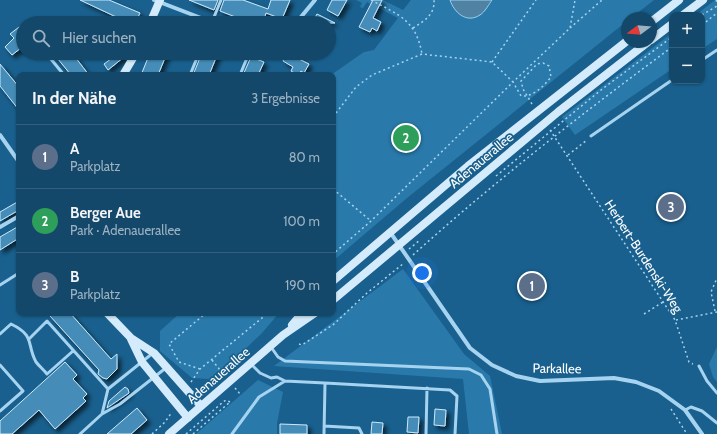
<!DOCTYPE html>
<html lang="de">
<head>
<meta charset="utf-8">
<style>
  :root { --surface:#13486a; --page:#1c4f70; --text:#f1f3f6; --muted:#9db2c1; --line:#32607e; --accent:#eead8d }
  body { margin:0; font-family:Cabin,sans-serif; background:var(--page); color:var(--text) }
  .controls { position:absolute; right:12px; top:12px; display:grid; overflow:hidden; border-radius:8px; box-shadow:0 1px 3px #0004 }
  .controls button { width:36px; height:36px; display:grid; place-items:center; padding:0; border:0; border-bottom:1px solid var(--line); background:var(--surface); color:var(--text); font:20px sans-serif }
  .compass { position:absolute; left:621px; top:12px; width:36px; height:36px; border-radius:50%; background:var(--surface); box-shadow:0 1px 3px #0004; rotate:254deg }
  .you { position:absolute; left:422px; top:273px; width:14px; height:14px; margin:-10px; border:3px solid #fff; border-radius:50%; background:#1a73e8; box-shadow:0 0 0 6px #1a73e833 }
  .badge { display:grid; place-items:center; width:26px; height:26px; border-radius:50%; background:var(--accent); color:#fff; font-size:13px; font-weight:700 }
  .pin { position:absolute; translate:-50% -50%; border:2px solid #fff; box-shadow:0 1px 4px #0006 }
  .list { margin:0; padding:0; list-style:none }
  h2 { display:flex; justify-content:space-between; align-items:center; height:52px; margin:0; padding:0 16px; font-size:17px }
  h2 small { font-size:13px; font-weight:400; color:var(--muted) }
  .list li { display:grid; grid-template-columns:26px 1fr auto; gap:12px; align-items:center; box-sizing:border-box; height:64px; padding:0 16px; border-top:1px solid var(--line) }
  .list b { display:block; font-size:15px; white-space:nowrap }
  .list p { margin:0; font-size:13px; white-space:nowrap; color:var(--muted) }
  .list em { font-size:13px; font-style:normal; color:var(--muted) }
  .icon { flex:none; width:22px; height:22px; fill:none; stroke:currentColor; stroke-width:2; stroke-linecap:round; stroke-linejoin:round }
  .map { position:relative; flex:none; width:717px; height:434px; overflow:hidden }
  .search { position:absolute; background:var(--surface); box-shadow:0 1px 3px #0004; left:16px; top:16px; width:320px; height:44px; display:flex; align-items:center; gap:10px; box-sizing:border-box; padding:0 14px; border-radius:22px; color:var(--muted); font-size:15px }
  .panel { position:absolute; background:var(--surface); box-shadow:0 1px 3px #0004; left:16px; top:72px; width:320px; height:244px; border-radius:8px }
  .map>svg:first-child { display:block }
  .green { fill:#297aab }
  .water { fill:#5083a3; stroke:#98d1f1 }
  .building { fill:#458db8; stroke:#cce9fa; filter:url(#shadow) }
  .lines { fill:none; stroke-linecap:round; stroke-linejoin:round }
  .path { stroke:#a6d3ef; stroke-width:1.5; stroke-dasharray:2 3; stroke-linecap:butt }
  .lane { stroke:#a6d3ef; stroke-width:3 }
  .street { stroke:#a6d3ef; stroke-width:4 }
  .secondary { stroke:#d3ebfa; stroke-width:8 }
  .labels { text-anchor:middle; stroke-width:3.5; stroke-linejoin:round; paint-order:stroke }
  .street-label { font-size:13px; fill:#fff; stroke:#19608e }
</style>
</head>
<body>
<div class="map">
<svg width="717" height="434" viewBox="0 0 717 434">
  <defs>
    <filter id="shadow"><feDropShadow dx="3.5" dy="3.5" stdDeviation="2" flood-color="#0009"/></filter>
  </defs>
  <rect width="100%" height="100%" fill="#19608e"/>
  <path class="green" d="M356 0H383L403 10 411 0H654L631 18H627V21L407 198 333 261V75H331L364 52 374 50 398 18 367 2 363 8 360 7 362 3Z
    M715 0H717V39L702 49V15H696Z
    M672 33V69L575 135 562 117Z
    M403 269 464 354 490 376 502 434H469L463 379 274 366Z
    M180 313H279L262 333 219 374 210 379 192 378 160 351V331Z
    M717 347V382L713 377 709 364Z
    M258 380 283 392 277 423V434H196Z"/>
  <path class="water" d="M450 0H492C489 4 485 12 480 15 466 24 454 12 450 0Z"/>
  <path class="building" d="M80 0H109L140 13 135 23H129Z
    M189 0H218L214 10Z
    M224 0H243L268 9 271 0H290L282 19 266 13 263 23H251L220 11Z
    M332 0H347L338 16 327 10Z
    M373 0H382L373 18 381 22 377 31 372 28 370 32 359 27Z
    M317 14 335 23H312Z
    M23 24V44L20 46 21 48 12 55 5 47 14 38 10 34Z
    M53 53H72L89 75H71Z
    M119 53H129L108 70 104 64Z
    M150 53H167L158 75H141Z
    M202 53H218L209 75H193Z
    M287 53H301L299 59 309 64 304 73 301 71 298 75 291 71 293 67 283 61Z
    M251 57 264 62 258 75H243Z
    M0 64 19 87V110L0 86Z
    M19 201V210L0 221V212Z
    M19 226V238L0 250V237Z
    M54 313H70L111 359 117 354V369L107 379 103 378 98 374 99 370 50 316Z
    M65 362 77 375 73 379 87 394 83 398 86 401 55 429 39 410 12 434H0V421Z
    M125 387 128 389 129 393 107 408 109 401Z
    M137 408 147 420 131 434H107Z
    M435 409 446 410 445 426 434 425Z
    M408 417H419L418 433 407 432Z
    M372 422 383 423 382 434H371Z
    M280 424 307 425V434H280Z"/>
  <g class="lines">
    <path class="path" d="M371 0C399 15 416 20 422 54
      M716 0 717 2
      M702 15 717 6
      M702 25 717 13
      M413 28C424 21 435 15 434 0
      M570 28 602 0
      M492 62 536 0
      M532 104 523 89 521 81 537 64 543 63 549 66 551 77C543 87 533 97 521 96L513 82 570 28 575 0
      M333 117 356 87 372 75 422 54 492 62 513 82 371 221 333 254
      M550 130 675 320 689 362 693 364
      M568 155 587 140
      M496 176 601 90 672 37
      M333 189 371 221
      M409 249 420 240
      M413 255C495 181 583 113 672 47
      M715 311 711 292 717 278
      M644 314 663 302
      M676 320 717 312
      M299 344 302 345 334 324 367 293 404 263
      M212 360 224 375
      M200 369 179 362 169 344 206 313
      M191 382 200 369 268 313
      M235 388 240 394
      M671 409 687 434
      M152 434 165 422 172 412
      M186 434 223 402 226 400 230 402
      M193 434 230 402"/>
    <path class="lane" d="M212 22 221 0
      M46 53 64 75
      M702 60 717 50
      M190 75 199 53
      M240 75 249 53
      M591 136 672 80
      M0 285 19 273
      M0 334 11 324C36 336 26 344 36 362 39 366 44 370 47 374L73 351
      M29 339 47 321 108 389 153 353
      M271 347 278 357 285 361 469 369 481 375 490 389 497 434
      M251 364 260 373 271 378 277 377 285 381 325 383 324 434
      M0 365 23 391 0 411
      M699 366 707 381 717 393
      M325 383 450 390 457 396 455 434
      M685 410 691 407 702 411 717 423
      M102 414 108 389
      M324 426 359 428 362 434
      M80 434 102 414 120 404 167 367
      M232 434 259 397 285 381
      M426 434 427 388"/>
    <path class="street" d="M154 0 214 23
      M296 23 315 0
      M0 135 19 162
      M0 227 19 216
      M390 232 470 348 492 365 516 376 540 381 614 378 636 382 659 391 685 410 702 434"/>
    <path class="secondary" d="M683 15 703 0
      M651 22 679 0
      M150 23 160 0
      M651 40 672 24
      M123 75 136 53
      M333 281 468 166 627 41
      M333 300 558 112 648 42
      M107 313 131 338 154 353 201 406
      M292 325 302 313
      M131 339 142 362 188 418
      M169 434 283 335 315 313"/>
  </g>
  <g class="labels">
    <g class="street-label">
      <text transform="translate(481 160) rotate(-40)" y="5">Adenauerallee</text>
      <text transform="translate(644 256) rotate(57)" y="5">Herbert-Burdenski-Weg</text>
      <text transform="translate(557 368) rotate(1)" y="5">Parkallee</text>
      <text transform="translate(218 375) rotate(-41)" y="5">Adenauerallee</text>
    </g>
  </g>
</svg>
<div class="controls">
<button>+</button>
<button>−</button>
</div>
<svg class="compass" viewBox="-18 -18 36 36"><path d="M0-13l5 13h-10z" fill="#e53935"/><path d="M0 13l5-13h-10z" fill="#9db2c1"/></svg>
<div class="you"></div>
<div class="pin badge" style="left:532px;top:286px;background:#5c6f8a">1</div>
<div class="pin badge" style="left:406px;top:138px;background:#2e9e5b">2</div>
<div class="pin badge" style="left:671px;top:207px;background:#5c6f8a">3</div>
<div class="search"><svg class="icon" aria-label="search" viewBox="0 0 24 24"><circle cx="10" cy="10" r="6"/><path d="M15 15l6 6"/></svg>Hier suchen</div>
<section class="panel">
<h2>In der Nähe<small>3 Ergebnisse</small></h2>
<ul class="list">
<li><span class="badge" style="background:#5c6f8a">1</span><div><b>A</b><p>Parkplatz</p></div><em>80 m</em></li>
<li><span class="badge" style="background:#2e9e5b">2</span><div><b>Berger Aue</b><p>Park · Adenauerallee</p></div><em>100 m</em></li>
<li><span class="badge" style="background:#5c6f8a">3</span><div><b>B</b><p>Parkplatz</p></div><em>190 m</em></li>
</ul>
</section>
</div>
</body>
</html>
